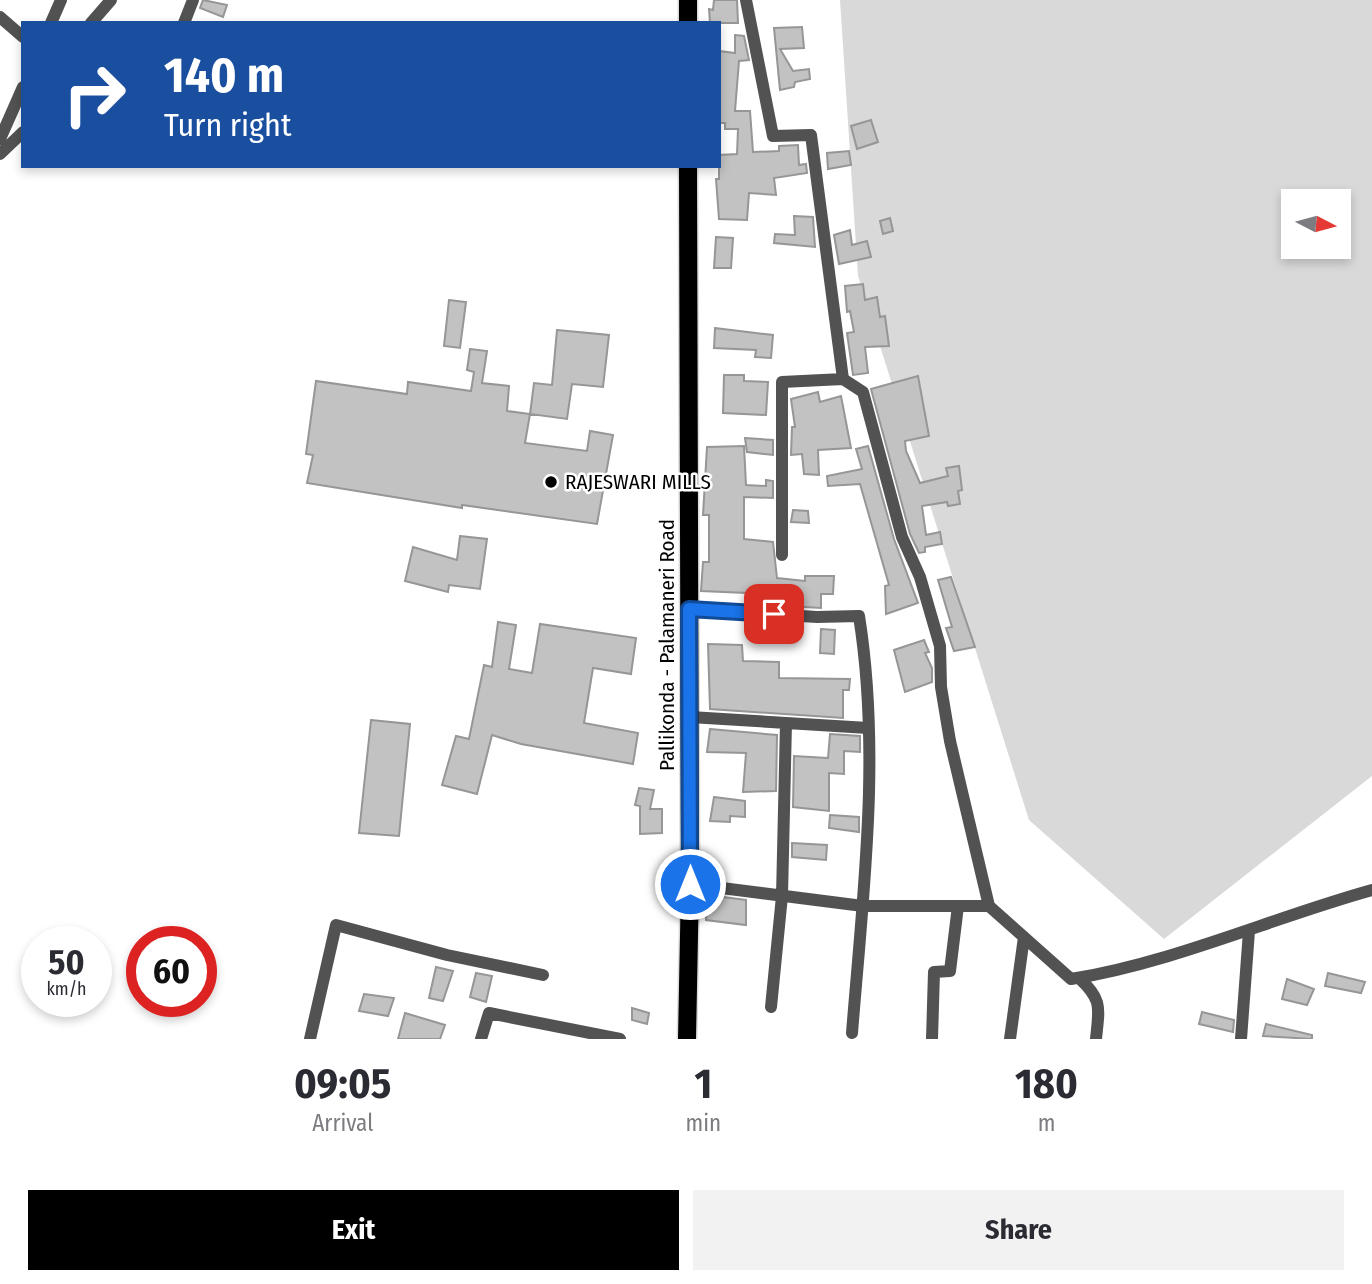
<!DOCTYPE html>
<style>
body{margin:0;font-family:"Fira Sans Condensed",sans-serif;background:#f2f2f3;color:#2b2b33;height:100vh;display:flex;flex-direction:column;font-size:26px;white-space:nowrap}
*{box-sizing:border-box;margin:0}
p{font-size:23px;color:#7c7c81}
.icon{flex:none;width:38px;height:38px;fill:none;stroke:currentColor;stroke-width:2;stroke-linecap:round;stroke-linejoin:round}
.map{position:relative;height:1039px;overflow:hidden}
.panel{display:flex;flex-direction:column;background:#fff;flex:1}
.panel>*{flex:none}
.guide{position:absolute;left:21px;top:21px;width:700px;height:147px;border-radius:0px;box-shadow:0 4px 10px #0003;background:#1a4fa0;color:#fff;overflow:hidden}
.needle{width:46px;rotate:96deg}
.fabs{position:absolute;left:1281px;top:189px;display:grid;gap:14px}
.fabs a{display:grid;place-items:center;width:70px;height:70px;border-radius:0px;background:#fff;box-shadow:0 4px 10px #0003;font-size:35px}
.speed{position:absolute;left:21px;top:926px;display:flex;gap:14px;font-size:35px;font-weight:700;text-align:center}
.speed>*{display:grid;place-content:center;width:91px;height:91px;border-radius:50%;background:#fff;box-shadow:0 4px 10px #0003;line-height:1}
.speed small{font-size:18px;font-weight:400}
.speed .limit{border:10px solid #d22;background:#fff;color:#111}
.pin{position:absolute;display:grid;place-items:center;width:60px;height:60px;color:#fff;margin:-30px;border-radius:14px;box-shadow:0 4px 10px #0006}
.me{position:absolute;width:77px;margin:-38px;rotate:0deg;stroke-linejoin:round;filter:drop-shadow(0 0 5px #0008)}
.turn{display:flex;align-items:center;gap:24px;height:147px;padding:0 28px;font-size:32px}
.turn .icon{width:91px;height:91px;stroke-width:2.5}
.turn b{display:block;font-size:49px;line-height:60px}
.eta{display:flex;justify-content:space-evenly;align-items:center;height:119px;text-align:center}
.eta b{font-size:42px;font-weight:700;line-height:49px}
.action{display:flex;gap:14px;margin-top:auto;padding:14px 28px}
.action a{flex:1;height:80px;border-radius:0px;background:#000;color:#fff;font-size:28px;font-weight:700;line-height:80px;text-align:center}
.action a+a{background:#f2f2f3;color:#2b2b33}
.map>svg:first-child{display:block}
.green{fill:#d9d9d9;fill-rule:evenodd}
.building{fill:#c2c2c2;stroke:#969696;stroke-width:2}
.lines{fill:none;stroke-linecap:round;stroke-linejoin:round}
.primary-casing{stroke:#dbdbdb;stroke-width:21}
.street{stroke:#525252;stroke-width:12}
.primary{stroke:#000;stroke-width:18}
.route-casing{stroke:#114b97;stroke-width:18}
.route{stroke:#1a73e8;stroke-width:12}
.poi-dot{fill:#000;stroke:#fff;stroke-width:2.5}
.labels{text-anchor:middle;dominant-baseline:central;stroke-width:5;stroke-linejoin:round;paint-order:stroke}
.poi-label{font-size:21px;fill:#000;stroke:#fff;text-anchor:start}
.street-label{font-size:21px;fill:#000;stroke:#fff}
</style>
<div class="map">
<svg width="1372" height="1039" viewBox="0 0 1372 1039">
<rect width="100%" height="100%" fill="#fff"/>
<path class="green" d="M 840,0 L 1372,0 L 1372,776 L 1164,939 L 1029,820 L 858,276 ZM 1293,201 L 1339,201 L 1339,247 L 1293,247 Z"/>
<path class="building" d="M 203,0 L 227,5 L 223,17 L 200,8 Z
M 714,0 L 737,0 L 738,23 L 710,23 L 709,9 L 713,10 Z
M 802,27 L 804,48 L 780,49 L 793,71 L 809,69 L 810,79 L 795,82 L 794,87 L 780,90 L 774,28 Z
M 735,35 L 744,36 L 749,60 L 739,61 L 735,111 L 750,111 L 753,152 L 779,151 L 779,146 L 798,145 L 799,165 L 806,164 L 807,173 L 774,178 L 776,195 L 749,193 L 747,220 L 719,219 L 716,179 L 719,179 L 719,155 L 737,154 L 738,129 L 725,129 L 725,123 L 719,123 L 719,51 L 735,53 Z
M 871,120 L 878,142 L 857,149 L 851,126 Z
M 849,151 L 851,165 L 828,169 L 827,153 Z
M 794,216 L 813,217 L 815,247 L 774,243 L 775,234 L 795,235 Z
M 890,218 L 893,231 L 883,234 L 880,221 Z
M 850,230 L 852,245 L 867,241 L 871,257 L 839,264 L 834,235 Z
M 716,237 L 733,238 L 731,268 L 714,268 Z
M 863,284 L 865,300 L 877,297 L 880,317 L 885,316 L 889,346 L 865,347 L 868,373 L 853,375 L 847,333 L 854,332 L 850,311 L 847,312 L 845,286 Z
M 449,300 L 466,302 L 460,348 L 444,346 Z
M 715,328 L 773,335 L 771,358 L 755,357 L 756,350 L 714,348 Z
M 557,330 L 609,335 L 603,387 L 572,384 L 567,419 L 530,414 L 534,383 L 552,385 Z
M 470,349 L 487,351 L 482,383 L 509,386 L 507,411 L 530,414 L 525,443 L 587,451 L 590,431 L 613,435 L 597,524 L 462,505 L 462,508 L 307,483 L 313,455 L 306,454 L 316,381 L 407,394 L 408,382 L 471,391 L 474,372 L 467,370 Z
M 724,375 L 744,375 L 744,381 L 768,382 L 766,415 L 723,413 Z
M 918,376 L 929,436 L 905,441 L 906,451 L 920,483 L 948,476 L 946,468 L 959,466 L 962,490 L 958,491 L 960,504 L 948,506 L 947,502 L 922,506 L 926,535 L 940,532 L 942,544 L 925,547 L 925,552 L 919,553 L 910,534 L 871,389 Z
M 818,392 L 820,402 L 841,396 L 851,448 L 818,450 L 819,475 L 804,474 L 802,454 L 791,455 L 792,427 L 795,427 L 791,399 Z
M 745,438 L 773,440 L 773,455 L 747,452 Z
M 744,446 L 746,485 L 766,486 L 766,480 L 773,481 L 773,498 L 744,497 L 744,539 L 773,542 L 777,578 L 805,581 L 805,576 L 834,576 L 833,594 L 821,594 L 821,608 L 746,604 L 747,593 L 701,591 L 703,562 L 709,562 L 709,515 L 703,515 L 707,447 Z
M 868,446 L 894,539 L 918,603 L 886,614 L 885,586 L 889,585 L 860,484 L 828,486 L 827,476 L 862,469 L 856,449 Z
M 793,510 L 808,511 L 809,523 L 791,522 Z
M 460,536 L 487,539 L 480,589 L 449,585 L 448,592 L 405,581 L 413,547 L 457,560 Z
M 951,577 L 975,647 L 954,651 L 946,628 L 952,627 L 938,580 Z
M 498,622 L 516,625 L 509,669 L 532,673 L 540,624 L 636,638 L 631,674 L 593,668 L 584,723 L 638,733 L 633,764 L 521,744 L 492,735 L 477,794 L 442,785 L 456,736 L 469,739 L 484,665 L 492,667 Z
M 821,629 L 835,630 L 834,654 L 820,653 Z
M 924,640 L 929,652 L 925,653 L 932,668 L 932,682 L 905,692 L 894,650 Z
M 708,644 L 742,645 L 743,661 L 779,662 L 779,678 L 850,679 L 849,690 L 843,690 L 843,718 L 710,709 Z
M 371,720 L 410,724 L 399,836 L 359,833 Z
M 710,729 L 777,735 L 776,791 L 743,792 L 746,753 L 707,752 Z
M 830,734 L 860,736 L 860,752 L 844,751 L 844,774 L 829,773 L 829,811 L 793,807 L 794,756 L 828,758 Z
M 639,788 L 654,790 L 650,809 L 662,809 L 662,833 L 640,834 L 640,806 L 635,805 Z
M 714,797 L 745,801 L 745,817 L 730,816 L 730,822 L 710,821 Z
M 830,815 L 859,817 L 859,832 L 829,828 Z
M 792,843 L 827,845 L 826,860 L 792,857 Z
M 707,895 L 746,900 L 746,925 L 706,920 Z
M 436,967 L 453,971 L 443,1001 L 429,998 Z
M 476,973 L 492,976 L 486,1002 L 470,997 Z
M 1328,973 L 1365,982 L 1361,993 L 1325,986 Z
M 1287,979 L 1314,989 L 1307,1005 L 1282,999 Z
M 364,994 L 394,998 L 388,1016 L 359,1011 Z
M 632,1008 L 649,1013 L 647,1024 L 632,1020 Z
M 1202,1012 L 1234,1020 L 1233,1032 L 1199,1024 Z
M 405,1013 L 445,1025 L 440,1039 L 398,1039 Z
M 1266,1024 L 1312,1035 L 1312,1039 L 1263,1036 Z"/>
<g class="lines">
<defs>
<path id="primary" d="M 688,0 L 688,23
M 687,1039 L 690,884 L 688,166"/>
</defs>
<use href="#primary" class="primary-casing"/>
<path class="street" d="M 746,0 L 773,136 L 811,135 L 843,379 L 863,392 L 902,537 L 920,577 L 940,646 L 941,687 L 950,741 L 989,906 L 1071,979 C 1175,962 1271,918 1372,890
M 0,17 L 23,37
M 51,23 L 61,0
M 91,23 L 111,0
M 184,23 L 193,0
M 0,139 L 23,87
M 0,154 L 23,132
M 782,555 L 782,382 L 843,379
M 689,609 L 817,617 L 859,616 C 881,754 863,894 852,1033
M 690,717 L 868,728
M 690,884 L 863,906 L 989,906
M 1079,978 C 1103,1000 1099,1008 1096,1039
M 771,1007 L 782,896 L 786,723
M 310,1039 L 336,925 L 447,955 L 543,975
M 481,1039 L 489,1013 L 620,1039
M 932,1039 L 934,972 L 950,971 L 958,906
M 1010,1039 L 1024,937
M 1241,1039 L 1249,931"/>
<use href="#primary" class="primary"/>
</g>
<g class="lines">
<defs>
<path id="route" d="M 690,884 L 689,609 L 774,614"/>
</defs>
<use href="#route" class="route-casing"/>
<use href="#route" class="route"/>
</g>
<circle class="poi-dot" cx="551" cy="482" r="7"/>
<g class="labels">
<g class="poi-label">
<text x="565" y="482">RAJESWARI MILLS</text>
</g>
<g class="street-label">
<text transform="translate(667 645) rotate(-90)">Pallikonda - Palamaneri Road</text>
</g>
</g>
</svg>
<div class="fabs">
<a><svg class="needle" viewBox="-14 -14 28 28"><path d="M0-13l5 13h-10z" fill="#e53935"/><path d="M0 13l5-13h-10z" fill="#7c7c81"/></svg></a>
</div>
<div class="speed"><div>50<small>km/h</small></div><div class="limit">60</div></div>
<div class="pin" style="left:774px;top:614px;background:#d93025"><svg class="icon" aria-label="arrive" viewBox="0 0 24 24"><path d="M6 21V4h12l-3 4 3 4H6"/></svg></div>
<svg class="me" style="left:690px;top:884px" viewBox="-20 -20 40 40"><circle r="17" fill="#1a73e8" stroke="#fff" stroke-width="3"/><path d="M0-11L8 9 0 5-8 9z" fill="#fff"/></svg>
<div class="guide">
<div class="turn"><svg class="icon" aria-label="right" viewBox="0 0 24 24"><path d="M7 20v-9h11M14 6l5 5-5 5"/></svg><div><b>140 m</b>Turn right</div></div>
</div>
</div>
<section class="panel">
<div class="eta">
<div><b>09:05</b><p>Arrival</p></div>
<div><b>1</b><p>min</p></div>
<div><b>180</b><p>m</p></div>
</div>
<div class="action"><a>Exit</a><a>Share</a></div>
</section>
